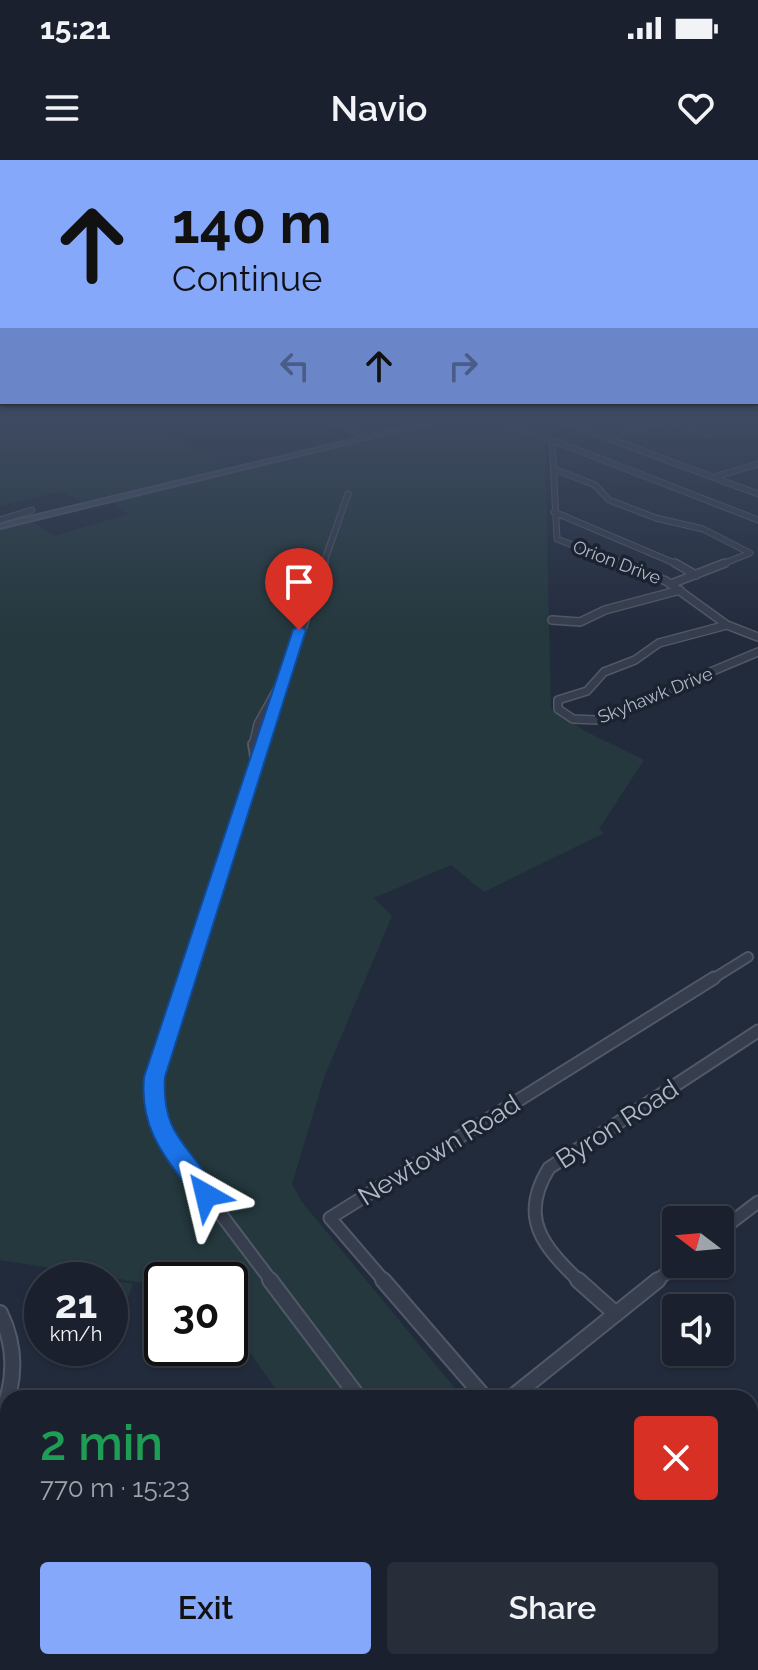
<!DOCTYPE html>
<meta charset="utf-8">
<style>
body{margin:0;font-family:Raleway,sans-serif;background:#272d39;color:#f1f3f6;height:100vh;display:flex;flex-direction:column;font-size:30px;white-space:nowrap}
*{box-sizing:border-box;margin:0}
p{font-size:26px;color:#9fa3aa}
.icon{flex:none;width:44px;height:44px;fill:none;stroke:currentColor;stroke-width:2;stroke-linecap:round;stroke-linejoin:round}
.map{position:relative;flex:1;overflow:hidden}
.panel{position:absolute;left:0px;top:1230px;width:758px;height:280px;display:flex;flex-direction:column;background:#1a202d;border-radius:24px 24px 0 0;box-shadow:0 2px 6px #0004,0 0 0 2px #383e49}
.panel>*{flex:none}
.hud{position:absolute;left:0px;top:0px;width:758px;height:244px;box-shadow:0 2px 6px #0004,0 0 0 2px #383e49;background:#85a8fa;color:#111;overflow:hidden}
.needle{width:52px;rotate:286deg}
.tools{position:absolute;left:662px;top:1046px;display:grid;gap:16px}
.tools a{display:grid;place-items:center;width:72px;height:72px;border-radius:8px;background:#1a202d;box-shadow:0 2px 6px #0004,0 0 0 2px #383e49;font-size:40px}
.speed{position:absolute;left:24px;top:1102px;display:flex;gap:16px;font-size:40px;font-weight:700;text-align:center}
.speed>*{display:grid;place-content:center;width:104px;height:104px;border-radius:50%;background:#1a202d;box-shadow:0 2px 6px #0004,0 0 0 2px #383e49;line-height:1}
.speed small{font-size:20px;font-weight:400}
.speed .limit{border:4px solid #111;border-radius:12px;background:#fff;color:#111}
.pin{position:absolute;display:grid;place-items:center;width:68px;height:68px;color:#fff;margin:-82px -34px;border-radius:50% 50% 50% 0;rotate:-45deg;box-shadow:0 0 8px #0007}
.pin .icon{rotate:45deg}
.me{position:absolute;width:88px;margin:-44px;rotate:323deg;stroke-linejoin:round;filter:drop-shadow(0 0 6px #0008)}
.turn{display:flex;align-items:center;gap:28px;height:168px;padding:0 40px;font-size:36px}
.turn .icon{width:104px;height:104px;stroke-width:2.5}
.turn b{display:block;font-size:56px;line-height:68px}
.lanes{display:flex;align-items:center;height:76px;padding:0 40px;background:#0003;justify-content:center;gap:40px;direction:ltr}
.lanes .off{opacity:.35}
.round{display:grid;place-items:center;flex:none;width:84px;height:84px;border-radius:8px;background:#272d39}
.headline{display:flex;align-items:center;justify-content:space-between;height:136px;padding:0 40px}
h1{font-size:48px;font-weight:600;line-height:60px;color:#1e9e55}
.cta{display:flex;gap:16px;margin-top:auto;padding:16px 40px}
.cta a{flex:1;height:92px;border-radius:8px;background:#85a8fa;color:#111;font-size:32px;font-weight:600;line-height:92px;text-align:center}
.cta a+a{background:#272d39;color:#f1f3f6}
.status{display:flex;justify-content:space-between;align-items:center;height:56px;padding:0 40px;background:#1a202d;direction:ltr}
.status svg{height:22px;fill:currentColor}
header{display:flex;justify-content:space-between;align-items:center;height:104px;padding:0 40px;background:#1a202d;font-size:36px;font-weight:600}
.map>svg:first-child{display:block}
.green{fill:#24383d}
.building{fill:#3e495b;stroke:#1d2533;stroke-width:2}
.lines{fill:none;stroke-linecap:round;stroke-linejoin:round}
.minor-far4-casing{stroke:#515867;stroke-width:7}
.minor-far3-casing{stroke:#515867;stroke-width:10}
.minor-far2-casing{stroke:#515867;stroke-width:12}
.minor-far1-casing{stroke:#515867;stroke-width:15}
.minor-casing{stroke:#515867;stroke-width:18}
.tertiary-casing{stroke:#515867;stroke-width:4}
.secondary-casing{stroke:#515867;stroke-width:4}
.minor-far4{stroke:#363d4c;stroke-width:5}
.minor-far3{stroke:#363d4c;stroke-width:7}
.minor-far2{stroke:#363d4c;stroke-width:8}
.minor-far1{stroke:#363d4c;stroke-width:11}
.minor{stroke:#363d4c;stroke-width:14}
.tertiary{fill:#363d4c;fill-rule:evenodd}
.secondary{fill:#444c60;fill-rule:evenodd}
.route{fill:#1a73e8;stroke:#114b97;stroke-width:2}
.labels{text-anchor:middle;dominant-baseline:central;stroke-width:7;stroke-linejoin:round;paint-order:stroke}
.far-street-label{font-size:18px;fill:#b2b8c8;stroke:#1b2331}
.near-street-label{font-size:26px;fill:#b2b8c8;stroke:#1b2331}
</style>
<div class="status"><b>15:21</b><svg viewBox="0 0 49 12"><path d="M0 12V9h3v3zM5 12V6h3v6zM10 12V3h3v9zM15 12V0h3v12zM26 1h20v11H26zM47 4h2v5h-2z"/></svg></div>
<header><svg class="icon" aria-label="menu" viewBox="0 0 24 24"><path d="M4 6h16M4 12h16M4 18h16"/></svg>Navio<svg class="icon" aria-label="heart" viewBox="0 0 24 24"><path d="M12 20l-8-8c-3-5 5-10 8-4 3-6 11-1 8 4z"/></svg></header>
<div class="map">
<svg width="758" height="1510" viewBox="0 0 758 1510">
<rect width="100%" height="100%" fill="#222b3c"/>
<path class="green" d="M 0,263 L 150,263 L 232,309 L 81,342 L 62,331 L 0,346 Z
M 439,263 L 496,263 L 545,282 L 551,549 L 587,572 L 644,600 L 599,669 L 604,673 L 484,732 L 451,705 L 374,738 L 392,756 L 325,915 L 292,1024 L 302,1042 L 463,1238 L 282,1238 L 230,1164 L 230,1120 L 162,1120 L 162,1126 L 0,1100 L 0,369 L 34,362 L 54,376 L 129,354 L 112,342 Z
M 110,1120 L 133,1124 L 113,1176 L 110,1176 Z
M 467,1502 L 681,1502 L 688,1510 L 473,1510 Z"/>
<path class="building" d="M 0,1383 L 8,1385 L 8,1436 L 0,1434 Z
M 47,1502 L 166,1502 L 163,1510 L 44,1510 Z"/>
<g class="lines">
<defs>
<path id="minor-far4" d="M 507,263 L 552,280 L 557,379 L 624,405
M 567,263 L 758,334
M 674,263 L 708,274
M 606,277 L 661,263
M 552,280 L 758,360
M 554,309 L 595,325 L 609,340 L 656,358 L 703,369 L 750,393 L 720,405
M 714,317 L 758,304
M 554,352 L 679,405
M 0,360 L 32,350
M 323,405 L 348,334"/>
<path id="minor-far3" d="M 618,403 L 666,421 L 727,465 L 758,477
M 675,403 L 696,415
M 671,424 L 725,403
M 552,460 L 580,462 L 605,450 L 680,430
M 727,465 L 659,483 L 635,500 L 604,512 L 587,531 L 558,540 L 558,549 L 573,559 L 596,560 L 758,492
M 253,586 L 258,564 L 278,528
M 263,586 L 324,403"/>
<path id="minor-far2" d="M 253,584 L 256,603
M 185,820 L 263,584
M 711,820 L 748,797"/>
<path id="minor-far1" d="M 186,818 C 167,875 139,926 168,984 L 272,1122
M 720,1071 L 758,1042
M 385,1122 L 330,1058 L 714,818
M 580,1122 C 543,1086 518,1058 549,1008 L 758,871
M 655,1122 L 678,1104"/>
<path id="minor" d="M 270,1120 L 359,1238
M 383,1120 L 485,1238
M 578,1120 L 616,1154
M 0,1153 C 17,1188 16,1223 0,1258
M 511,1238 L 658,1120
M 750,1284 L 758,1276
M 750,1292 L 758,1300
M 546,1502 L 549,1510
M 704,1502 L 711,1510"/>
<path id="tertiary" d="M 333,263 L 340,263 L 370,277 L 365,278 Z"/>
<path id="secondary" d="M 422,263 L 431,263 L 0,368 L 0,364 Z"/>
</defs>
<use href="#minor-far4" class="minor-far4-casing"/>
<use href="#minor-far3" class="minor-far3-casing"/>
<use href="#minor-far2" class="minor-far2-casing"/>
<use href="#minor-far1" class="minor-far1-casing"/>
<use href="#minor" class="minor-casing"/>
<use href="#tertiary" class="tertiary-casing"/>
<use href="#secondary" class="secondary-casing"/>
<use href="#minor-far4" class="minor-far4"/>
<use href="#minor-far3" class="minor-far3"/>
<use href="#minor-far2" class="minor-far2"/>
<use href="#minor-far1" class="minor-far1"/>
<use href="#minor" class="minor"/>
<use href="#tertiary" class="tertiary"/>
<use href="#secondary" class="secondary"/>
</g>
<linearGradient id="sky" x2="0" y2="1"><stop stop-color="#131821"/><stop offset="0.55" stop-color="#3e4a61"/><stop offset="1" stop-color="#3e4a61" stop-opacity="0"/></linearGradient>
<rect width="758" height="474" fill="url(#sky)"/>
<path class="route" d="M 299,466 L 306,470 L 165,917 C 161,980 194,986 218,1035 L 215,1041 L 206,1044 L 198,1041 C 168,1000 139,972 144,917 L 293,470 Z"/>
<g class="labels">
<g class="far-street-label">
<text transform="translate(617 402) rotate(21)">Orion Drive</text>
<text transform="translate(655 535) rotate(-22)">Skyhawk Drive</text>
</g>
<g class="near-street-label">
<text transform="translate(617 964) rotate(-33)">Byron Road</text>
<text transform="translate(439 990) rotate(-32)">Newtown Road</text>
</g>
</g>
</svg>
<div class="tools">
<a><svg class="needle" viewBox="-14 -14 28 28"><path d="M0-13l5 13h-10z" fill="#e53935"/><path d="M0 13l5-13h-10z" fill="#9fa3aa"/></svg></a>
<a><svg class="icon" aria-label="sound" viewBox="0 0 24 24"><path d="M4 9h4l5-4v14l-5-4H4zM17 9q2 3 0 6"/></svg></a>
</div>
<div class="speed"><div>21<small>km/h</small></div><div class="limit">30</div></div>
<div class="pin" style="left:299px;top:470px;background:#d93025"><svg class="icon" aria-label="arrive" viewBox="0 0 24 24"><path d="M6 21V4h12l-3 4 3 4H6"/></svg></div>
<svg class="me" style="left:206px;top:1035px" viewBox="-20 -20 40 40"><path d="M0-17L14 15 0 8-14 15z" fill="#1a73e8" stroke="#fff" stroke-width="4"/></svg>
<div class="hud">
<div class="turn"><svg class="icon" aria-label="ahead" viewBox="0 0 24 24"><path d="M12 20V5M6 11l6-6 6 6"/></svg><div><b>140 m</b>Continue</div></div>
<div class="lanes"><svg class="icon off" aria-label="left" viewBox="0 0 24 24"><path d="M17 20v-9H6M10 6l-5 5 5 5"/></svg><svg class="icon" aria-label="ahead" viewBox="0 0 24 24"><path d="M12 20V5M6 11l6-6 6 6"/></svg><svg class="icon off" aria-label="right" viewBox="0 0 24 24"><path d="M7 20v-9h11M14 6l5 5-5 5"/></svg></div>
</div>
<section class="panel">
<div class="headline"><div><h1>2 min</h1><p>770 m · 15:23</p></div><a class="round" style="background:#d93025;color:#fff"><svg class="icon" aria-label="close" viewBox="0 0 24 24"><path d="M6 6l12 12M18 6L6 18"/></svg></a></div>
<div class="cta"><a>Exit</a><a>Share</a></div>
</section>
</div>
